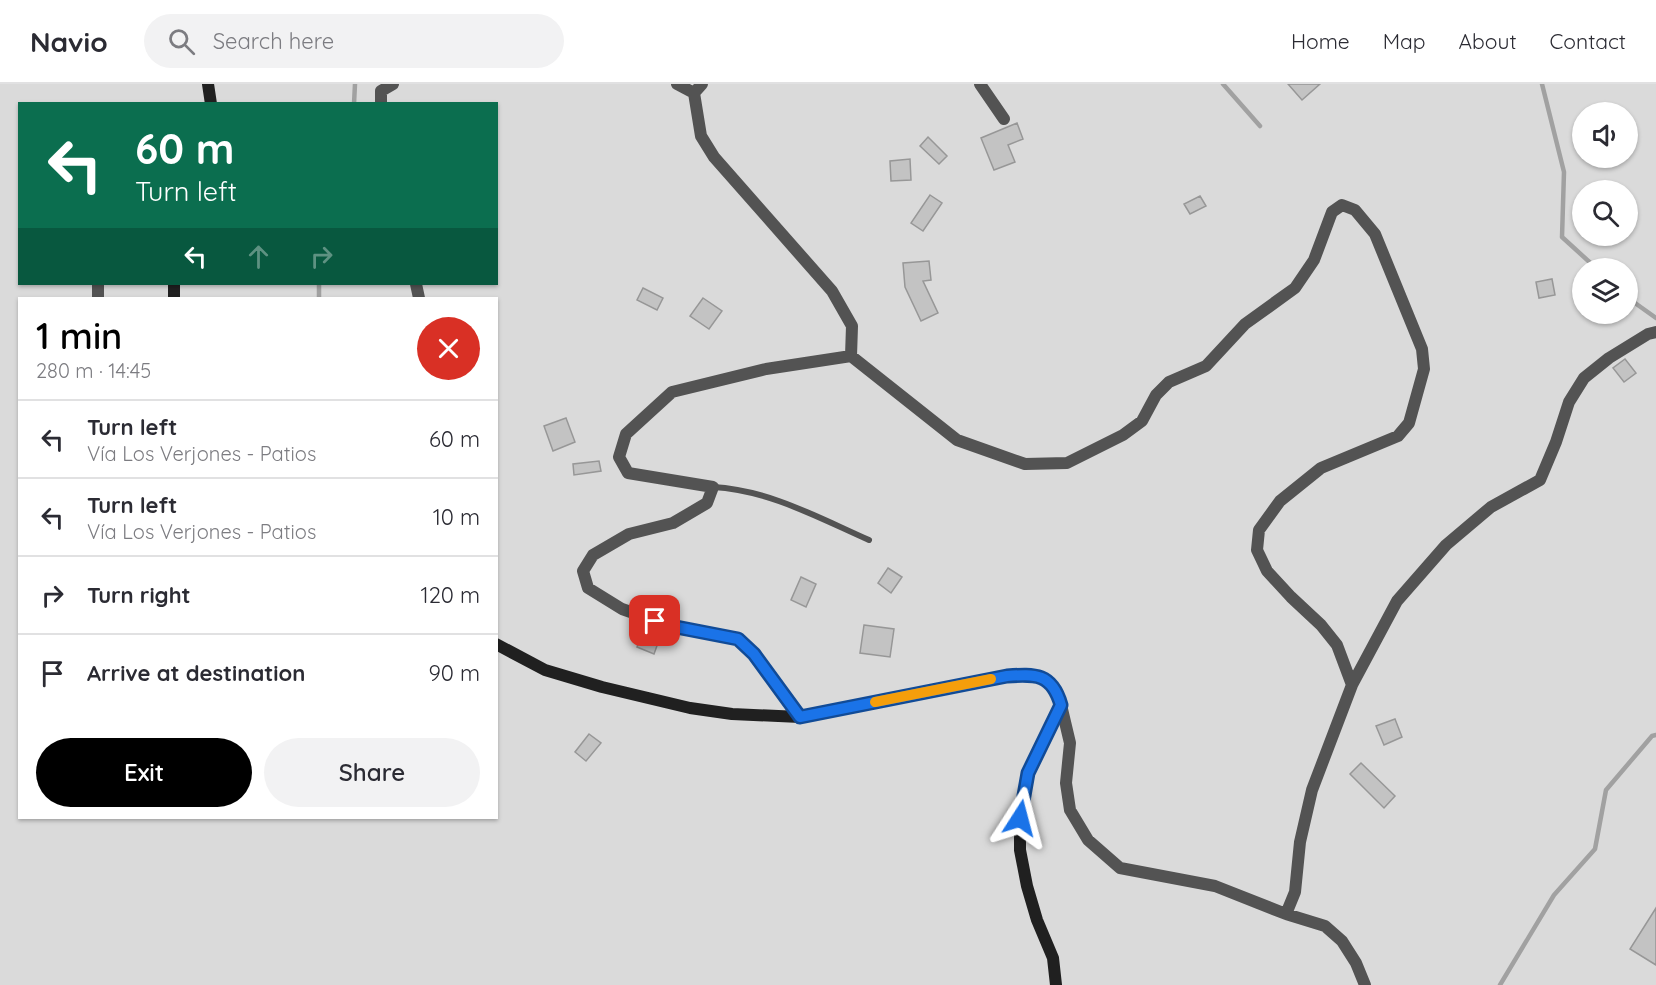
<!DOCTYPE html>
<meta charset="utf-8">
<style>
body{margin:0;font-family:Quicksand,sans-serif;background:#f2f2f3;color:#2b2b33;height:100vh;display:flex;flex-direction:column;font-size:22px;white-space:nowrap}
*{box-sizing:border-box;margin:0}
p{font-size:20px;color:#7c7c81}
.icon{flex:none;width:33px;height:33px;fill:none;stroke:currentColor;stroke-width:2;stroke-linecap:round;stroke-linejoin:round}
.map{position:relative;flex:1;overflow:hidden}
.details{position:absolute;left:18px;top:213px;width:480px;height:522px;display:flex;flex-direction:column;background:#fff;border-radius:0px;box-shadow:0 2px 4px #0004}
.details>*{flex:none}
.hud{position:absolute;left:18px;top:18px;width:480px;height:183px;border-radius:0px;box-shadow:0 2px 4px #0004;background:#0b6e4f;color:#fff;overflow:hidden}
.buttons{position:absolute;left:1572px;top:18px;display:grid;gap:12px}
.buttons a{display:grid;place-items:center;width:66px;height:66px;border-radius:50%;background:#fff;box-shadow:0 2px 4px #0004;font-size:30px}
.pin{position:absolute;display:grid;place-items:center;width:51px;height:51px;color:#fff;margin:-26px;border-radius:12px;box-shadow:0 3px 9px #0006}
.me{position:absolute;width:66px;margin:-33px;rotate:9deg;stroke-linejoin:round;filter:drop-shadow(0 0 4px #0008)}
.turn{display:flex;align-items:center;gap:21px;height:126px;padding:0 18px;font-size:27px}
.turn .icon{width:78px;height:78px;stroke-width:2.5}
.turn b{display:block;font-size:42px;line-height:51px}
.lanes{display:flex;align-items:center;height:57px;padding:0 18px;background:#0003;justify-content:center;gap:30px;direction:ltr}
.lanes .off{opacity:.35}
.round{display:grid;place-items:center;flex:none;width:63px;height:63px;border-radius:32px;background:#f2f2f3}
.summary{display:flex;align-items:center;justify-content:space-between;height:102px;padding:0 18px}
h1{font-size:36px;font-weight:600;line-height:45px;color:#000}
.action{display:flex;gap:12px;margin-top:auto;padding:12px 18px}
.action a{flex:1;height:69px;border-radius:36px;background:#000;color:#fff;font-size:24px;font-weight:600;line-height:69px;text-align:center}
.action a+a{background:#f2f2f3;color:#2b2b33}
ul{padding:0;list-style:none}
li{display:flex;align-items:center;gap:18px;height:78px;padding:0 18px;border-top:2px solid #e1e1e2}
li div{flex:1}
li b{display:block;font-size:22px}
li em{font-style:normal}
header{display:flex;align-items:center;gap:36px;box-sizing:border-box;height:84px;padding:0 30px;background:#fff;border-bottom:2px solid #e1e1e2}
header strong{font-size:28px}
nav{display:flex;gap:33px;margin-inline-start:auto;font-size:21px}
.search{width:420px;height:54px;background:#f2f2f3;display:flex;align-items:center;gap:15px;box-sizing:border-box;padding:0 21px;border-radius:33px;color:#7c7c81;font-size:22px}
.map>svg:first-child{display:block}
.green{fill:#dadada;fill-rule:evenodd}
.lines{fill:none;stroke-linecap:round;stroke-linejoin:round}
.stream{stroke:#a1a1a1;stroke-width:4.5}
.building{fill:#c3c3c3;stroke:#979797;stroke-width:1.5}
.lane{stroke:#535353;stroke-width:6}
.street{stroke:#535353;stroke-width:12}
.secondary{stroke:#202020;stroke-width:12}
.route-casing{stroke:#114b97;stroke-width:15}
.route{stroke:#1a73e8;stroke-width:10}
.slow{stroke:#f59e0b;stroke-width:10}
</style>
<header>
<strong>Navio</strong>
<div class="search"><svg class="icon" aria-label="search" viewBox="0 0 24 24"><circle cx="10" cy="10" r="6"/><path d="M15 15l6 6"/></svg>Search here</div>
<nav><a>Home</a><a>Map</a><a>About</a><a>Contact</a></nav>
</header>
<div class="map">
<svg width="1656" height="901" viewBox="0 0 1656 901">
<rect width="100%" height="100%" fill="#fff"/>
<path class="green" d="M 0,0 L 1656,0 L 1656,901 L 0,901 ZM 20,20 L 496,20 L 496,200 L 20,200 ZM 1582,28 L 1628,28 L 1628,74 L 1582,74 ZM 1582,106 L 1628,106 L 1628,152 L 1582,152 ZM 1582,184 L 1628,184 L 1628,230 L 1582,230 ZM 20,214 L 496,214 L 496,734 L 20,734 Z"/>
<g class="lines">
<path class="stream" d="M 1223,0 L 1260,42
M 1542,0 L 1564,88 L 1562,153 L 1596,184
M 354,20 L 355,0
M 319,200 L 319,214
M 1628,214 L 1656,234
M 1500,901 L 1554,811 L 1595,765 L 1606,706 L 1652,652 L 1656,651"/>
</g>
<path class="building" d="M 1288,0 L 1320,0 L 1302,16 Z
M 1017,39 L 1023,55 L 1008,61 L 1015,78 L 994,86 L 981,54 Z
M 928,53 L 947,72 L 939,80 L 920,62 Z
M 910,75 L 911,96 L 891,97 L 890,77 Z
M 930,111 L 942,119 L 923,147 L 911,139 Z
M 1200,112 L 1206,122 L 1190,130 L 1184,120 Z
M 929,177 L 931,196 L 923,197 L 938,229 L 921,237 L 905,203 L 903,179 Z
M 1552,195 L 1555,211 L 1539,214 L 1536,198 Z
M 643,204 L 663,214 L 657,226 L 637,216 Z
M 703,214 L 722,227 L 709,245 L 690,232 Z
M 1625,275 L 1636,289 L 1624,298 L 1613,284 Z
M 566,334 L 575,358 L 553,367 L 544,342 Z
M 599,377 L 601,387 L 574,391 L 573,380 Z
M 888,484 L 902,493 L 891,509 L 878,499 Z
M 801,493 L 816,500 L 806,523 L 791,516 Z
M 864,541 L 894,545 L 890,573 L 860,569 Z
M 641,553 L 658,559 L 654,570 L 637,563 Z
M 1395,635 L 1402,653 L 1384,661 L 1376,642 Z
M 589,650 L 601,659 L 586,677 L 575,668 Z
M 1361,679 L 1395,712 L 1384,724 L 1350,690 Z
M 1656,824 L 1656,881 L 1630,865 Z"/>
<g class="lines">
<path class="lane" d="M 713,403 C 769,406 819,434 869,456"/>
<path class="street" d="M 677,0 L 694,9
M 980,0 L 1004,35
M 694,9 L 701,52 L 714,73 L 832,207 L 852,242 L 851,272
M 694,9 L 702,0
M 381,20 L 381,7 L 393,0
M 416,200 L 419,214
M 98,214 L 98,200
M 1061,621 L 1070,659 L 1066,699 L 1070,726 L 1088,756 L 1120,784 L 1215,802 L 1286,830 L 1325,842 L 1342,857 L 1356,879 L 1365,901
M 800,633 L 754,570 L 738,555 L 671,542 L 622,525 L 588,504 L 583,487 L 593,471 L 629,450 L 673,439 L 707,419 L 713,403 L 628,389 L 619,373 L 626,350 L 672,308 L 766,285 L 851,272 L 957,356 L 1025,380 L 1067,379 L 1123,351 L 1142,337 L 1156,311 L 1169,298 L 1206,282 L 1245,240 L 1295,204 L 1314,176 L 1332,128 L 1342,121 L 1355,126 L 1375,150 L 1422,265 L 1424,285 L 1409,339 L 1398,352 L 1321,384 L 1280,417 L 1259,446 L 1257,466 L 1267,487 L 1291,513 L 1321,541 L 1337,561 L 1352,601
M 1286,830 L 1295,808 L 1300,758 L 1312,706 L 1352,601 L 1397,517 L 1446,461 L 1491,423 L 1540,396 L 1556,358 L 1569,318 L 1584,294 L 1609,274 L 1648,250 L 1656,248"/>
<path class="secondary" d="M 208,0 L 211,20
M 174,214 L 174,200
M 496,560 L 545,586 L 602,603 L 690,624 L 732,630 L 800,633 L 1007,592 C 1035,590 1052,590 1061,621 L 1028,689 L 1020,734 L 1020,766 L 1027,802 L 1037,836 L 1053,874 L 1056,901"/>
</g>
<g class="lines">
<defs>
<path id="route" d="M 655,537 L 671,542 L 738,555 L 754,570 L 800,633 L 1007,592 C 1035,590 1052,589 1061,621 L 1028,689 L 1020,734"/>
</defs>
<use href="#route" class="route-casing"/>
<use href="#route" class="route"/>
<path class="slow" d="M 875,618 L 991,595"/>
</g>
</svg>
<div class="buttons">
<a><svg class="icon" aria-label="sound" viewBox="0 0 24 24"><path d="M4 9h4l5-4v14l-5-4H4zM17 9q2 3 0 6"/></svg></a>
<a><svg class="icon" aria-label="search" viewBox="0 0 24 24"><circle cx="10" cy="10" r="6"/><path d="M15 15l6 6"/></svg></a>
<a><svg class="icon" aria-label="layers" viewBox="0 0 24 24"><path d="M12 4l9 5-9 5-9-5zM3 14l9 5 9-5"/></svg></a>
</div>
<div class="pin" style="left:655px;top:537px;background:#d93025"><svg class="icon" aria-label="arrive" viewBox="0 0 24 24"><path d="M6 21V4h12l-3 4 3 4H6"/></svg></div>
<svg class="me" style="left:1020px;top:734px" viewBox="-20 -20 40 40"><path d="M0-17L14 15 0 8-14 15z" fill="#1a73e8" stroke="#fff" stroke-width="4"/></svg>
<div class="hud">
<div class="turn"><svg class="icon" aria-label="left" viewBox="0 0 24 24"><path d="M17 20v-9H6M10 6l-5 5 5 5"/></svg><div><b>60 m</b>Turn left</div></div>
<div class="lanes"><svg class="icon" aria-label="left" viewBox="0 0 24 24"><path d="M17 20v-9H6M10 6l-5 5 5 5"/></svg><svg class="icon off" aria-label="ahead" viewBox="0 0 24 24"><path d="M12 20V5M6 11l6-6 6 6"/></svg><svg class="icon off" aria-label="right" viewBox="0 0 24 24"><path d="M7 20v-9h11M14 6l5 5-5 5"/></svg></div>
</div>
<section class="details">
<div class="summary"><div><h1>1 min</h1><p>280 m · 14:45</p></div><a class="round" style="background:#d93025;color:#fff"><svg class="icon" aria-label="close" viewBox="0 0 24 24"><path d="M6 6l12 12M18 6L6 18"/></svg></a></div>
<ul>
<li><svg class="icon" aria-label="left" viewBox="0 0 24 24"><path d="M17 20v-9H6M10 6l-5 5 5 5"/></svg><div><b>Turn left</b><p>Vía Los Verjones - Patios</p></div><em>60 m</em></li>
<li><svg class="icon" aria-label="left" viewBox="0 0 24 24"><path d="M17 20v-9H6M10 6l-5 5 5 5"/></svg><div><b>Turn left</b><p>Vía Los Verjones - Patios</p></div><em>10 m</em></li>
<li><svg class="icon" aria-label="right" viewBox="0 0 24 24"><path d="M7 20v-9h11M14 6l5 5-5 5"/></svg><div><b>Turn right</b></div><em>120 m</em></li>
<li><svg class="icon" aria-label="arrive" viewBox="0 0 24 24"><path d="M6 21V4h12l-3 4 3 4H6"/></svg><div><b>Arrive at destination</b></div><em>90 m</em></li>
</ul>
<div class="action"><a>Exit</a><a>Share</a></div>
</section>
</div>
